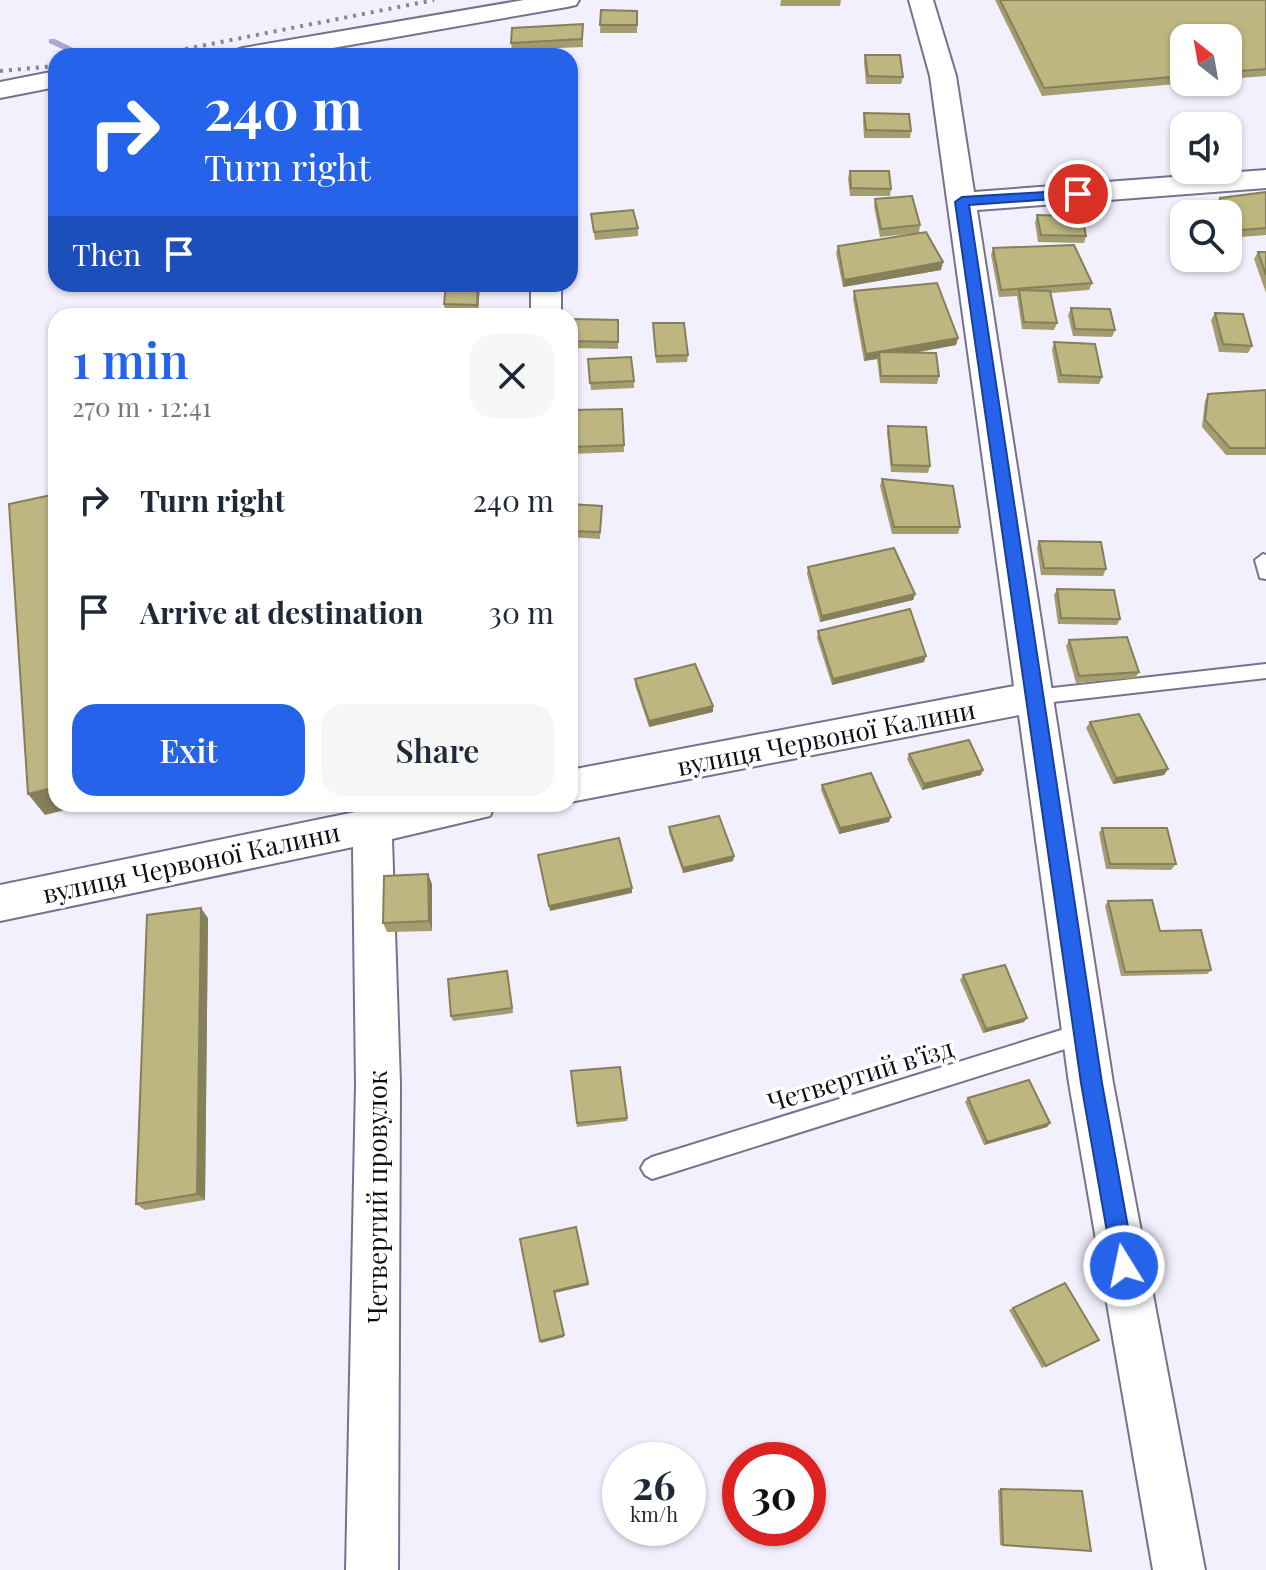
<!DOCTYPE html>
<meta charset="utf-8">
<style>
body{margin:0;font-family:"Playfair Display",serif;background:#f6f6f7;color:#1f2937;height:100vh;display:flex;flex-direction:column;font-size:30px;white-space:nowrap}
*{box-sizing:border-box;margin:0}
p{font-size:26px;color:#747a83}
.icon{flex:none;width:44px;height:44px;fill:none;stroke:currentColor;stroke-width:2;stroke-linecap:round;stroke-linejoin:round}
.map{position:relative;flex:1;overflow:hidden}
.side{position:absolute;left:48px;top:308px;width:530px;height:504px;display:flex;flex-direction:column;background:#fff;border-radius:24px;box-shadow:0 2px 6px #0004}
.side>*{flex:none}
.hud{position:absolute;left:48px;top:48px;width:530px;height:244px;border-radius:24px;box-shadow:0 2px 6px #0004;background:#2563eb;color:#fff;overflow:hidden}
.needle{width:52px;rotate:329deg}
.buttons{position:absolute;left:1170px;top:24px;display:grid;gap:16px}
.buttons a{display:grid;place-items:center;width:72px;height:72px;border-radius:16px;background:#fff;box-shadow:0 2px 6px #0004;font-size:40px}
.speed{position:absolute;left:602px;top:1442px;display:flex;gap:16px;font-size:40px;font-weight:700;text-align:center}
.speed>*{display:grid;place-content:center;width:104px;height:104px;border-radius:50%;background:#fff;box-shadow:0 2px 6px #0004;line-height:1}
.speed small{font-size:20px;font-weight:400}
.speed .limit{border:12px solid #d22;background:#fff;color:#111}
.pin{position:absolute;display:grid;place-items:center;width:68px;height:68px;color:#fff;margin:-34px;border:4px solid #fff;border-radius:50%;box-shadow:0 2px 8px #0007}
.me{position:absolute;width:88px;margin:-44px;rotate:350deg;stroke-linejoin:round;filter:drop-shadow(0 0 6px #0008)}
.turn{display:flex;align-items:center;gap:28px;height:168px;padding:0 24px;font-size:36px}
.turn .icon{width:104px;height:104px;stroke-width:2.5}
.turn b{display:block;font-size:56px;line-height:68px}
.then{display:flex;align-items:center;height:76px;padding:0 24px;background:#0003;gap:16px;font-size:30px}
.round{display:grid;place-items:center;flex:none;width:84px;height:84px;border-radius:24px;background:#f6f6f7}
.head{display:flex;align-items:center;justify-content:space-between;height:136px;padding:0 24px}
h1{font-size:48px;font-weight:600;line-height:60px;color:#2563eb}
.primary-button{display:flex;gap:16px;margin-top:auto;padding:16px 24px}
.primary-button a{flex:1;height:92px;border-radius:24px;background:#2563eb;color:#fff;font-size:32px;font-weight:600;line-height:92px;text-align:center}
.primary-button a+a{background:#f6f6f7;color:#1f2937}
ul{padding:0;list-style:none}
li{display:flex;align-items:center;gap:24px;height:112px;padding:0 24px}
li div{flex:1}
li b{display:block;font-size:30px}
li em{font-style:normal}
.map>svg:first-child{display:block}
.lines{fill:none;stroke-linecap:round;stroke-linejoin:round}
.stream{fill:#b0a4d5;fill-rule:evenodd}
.lane-casing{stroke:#78718e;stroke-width:4}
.street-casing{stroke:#78718e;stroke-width:4}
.lane{fill:#fff;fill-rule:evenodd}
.street{fill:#fff;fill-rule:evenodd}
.rail{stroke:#888592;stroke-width:4;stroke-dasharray:3 6;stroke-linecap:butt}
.wall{fill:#a39d6f}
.shaded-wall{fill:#857f5a}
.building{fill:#beb681;stroke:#857f5a;stroke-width:2}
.route{fill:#2563eb;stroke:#184099;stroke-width:2}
.labels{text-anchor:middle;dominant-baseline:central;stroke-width:7;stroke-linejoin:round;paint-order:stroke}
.street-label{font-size:26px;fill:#110e19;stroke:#fff}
</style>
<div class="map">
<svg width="1266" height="1570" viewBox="0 0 1266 1570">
<rect width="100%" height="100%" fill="#f3f0fd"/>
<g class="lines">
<path class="stream" d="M 49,39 L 55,39 L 85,54 L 78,56 L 49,43 Z"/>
<defs>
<path id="lane" d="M 1263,554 L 1266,555 L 1266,579 L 1260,578 L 1255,560 Z
M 1266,664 L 1266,678 L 1035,704 L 1029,702 L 1026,697 L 1029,692 L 1035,690 Z
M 1084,1023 L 1091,1026 L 1094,1033 L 1091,1040 L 1084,1043 L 652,1179 L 645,1175 L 641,1168 L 645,1161 L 652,1157 Z"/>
<path id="street" d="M 524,0 L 579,0 L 576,5 L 567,7 L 287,56 L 230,56 L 234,51 L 243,48 Z
M 909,0 L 933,0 L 956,76 L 974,192 L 1266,170 L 1266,188 L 977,210 L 1113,1083 L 1205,1570 L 1153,1570 L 1069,1083 L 1019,715 L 570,802 L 570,770 L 1014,686 L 930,76 Z
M 56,71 L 56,87 L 0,98 L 0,82 Z
M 531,284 L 561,284 L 561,316 L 531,316 Z
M 394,804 L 495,804 L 490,816 L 392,839 L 400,1084 L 398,1570 L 346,1570 L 356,1084 L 353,847 L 0,921 L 0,885 Z"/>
</defs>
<use href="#lane" class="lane-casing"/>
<use href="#street" class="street-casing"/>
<use href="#lane" class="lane"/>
<use href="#street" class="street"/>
<path class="rail" d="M 150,56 L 434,0
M 0,71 L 56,66"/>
</g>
<path class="wall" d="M 781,0 L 841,0 L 840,6 L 780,6 Z
M 995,0 L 1266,0 L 1266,76 L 1228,79 L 1228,38 L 1184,38 L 1184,82 L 1198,82 L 1042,96 Z
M 601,10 L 637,11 L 637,33 L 600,33 Z
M 583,24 L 583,47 L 512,50 L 511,43 Z
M 865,55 L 903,77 L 901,84 L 866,84 L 864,62 Z
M 864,113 L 911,131 L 910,138 L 864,138 L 863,121 Z
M 850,171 L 891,189 L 890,196 L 850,196 L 848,178 Z
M 1266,192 L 1266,235 L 1228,238 L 1228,214 L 1215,214 L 1220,198 Z
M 875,199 L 920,225 L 919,233 L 941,270 L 843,287 L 836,253 L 838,246 L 918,233 L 880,237 L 874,206 Z
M 591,214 L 638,228 L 638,236 L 595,240 Z
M 1037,215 L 1086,236 L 1084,243 L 1038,242 L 1035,223 Z
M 993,248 L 1092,283 L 1089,290 L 1051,293 L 1057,323 L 1054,330 L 1022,329 L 1017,296 L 999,297 L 991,255 Z
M 1258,252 L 1266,252 L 1266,293 L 1254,259 Z
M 446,284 L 480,284 L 478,312 L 445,312 L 444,304 Z
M 854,291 L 958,338 L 956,345 L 914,353 L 939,376 L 937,384 L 880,383 L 877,359 L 864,361 L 853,299 Z
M 1071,308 L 1115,330 L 1112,337 L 1073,336 L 1068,315 Z
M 1215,313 L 1252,346 L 1248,353 L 1219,352 L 1211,320 Z
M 618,320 L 618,349 L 572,348 L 572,341 Z
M 653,323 L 688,355 L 687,362 L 656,363 Z
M 1054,342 L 1102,377 L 1099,384 L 1058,383 L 1052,350 Z
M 588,359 L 634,381 L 634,388 L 591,390 Z
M 1266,390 L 1266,455 L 1226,455 L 1202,427 L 1205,401 L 1208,394 Z
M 622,409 L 624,452 L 570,454 L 570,410 Z
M 888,426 L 930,466 L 928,473 L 891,472 L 887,433 Z
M 882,479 L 960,527 L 958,534 L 892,534 L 880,486 Z
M 570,504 L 602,506 L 600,539 L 570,537 Z
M 1039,541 L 1106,569 L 1103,576 L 1041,575 L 1037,548 Z
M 808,567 L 915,594 L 913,600 L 820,622 L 807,574 Z
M 1057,589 L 1120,619 L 1117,625 L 1058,624 L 1054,595 Z
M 818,631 L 924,662 L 832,685 L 817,638 Z
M 1069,640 L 1139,672 L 1135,678 L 1076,683 L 1066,646 Z
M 635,679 L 713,712 L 649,727 L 635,685 Z
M 1090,722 L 1168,769 L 1164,775 L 1113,784 L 1086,728 Z
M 909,754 L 981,775 L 922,790 L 907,759 Z
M 822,785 L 889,822 L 839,834 L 821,790 Z
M 669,827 L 734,856 L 733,861 L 683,873 L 669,833 Z
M 1102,828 L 1176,864 L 1171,870 L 1106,869 L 1099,833 Z
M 432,884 L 432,931 L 387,932 L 383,923 Z
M 1108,901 L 1160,931 L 1211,970 L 1207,974 L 1121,976 L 1105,906 Z
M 208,918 L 205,1200 L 145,1210 L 136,1204 Z
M 963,975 L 1024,1022 L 983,1033 L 960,980 Z
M 508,976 L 513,1013 L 453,1021 L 451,1016 Z
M 571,1071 L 627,1118 L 627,1121 L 577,1127 Z
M 968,1098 L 1050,1123 L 1047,1127 L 984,1145 L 965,1102 Z
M 1065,1283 L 1099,1340 L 1042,1368 L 1009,1310 Z
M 1001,1489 L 1091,1551 L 1000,1545 L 998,1490 Z"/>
<path class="shaded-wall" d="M 943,262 L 941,270 L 843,287 L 844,280 Z
M 478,284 L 480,284 L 478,312 L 477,305 Z
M 958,338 L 956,345 L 879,359 L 879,352 L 877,359 L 864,361 L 866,354 Z
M 915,594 L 913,600 L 820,622 L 822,616 Z
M 926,656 L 924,662 L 832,685 L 833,679 Z
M 713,706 L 713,712 L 649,727 L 649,721 Z
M 1168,769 L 1164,775 L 1113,784 L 1116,778 Z
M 983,770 L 981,775 L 922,790 L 924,784 Z
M 56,787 L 56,804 L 89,804 L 45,815 L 28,794 Z
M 891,817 L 889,822 L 839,834 L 840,828 Z
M 734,856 L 733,861 L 683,873 L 683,868 Z
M 428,874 L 432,884 L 432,931 L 429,921 Z
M 632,888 L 632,893 L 550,911 L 549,906 Z
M 201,908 L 208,918 L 205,1200 L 197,1194 Z
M 1027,1018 L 1024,1022 L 983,1033 L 986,1029 Z
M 1050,1123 L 1047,1127 L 984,1145 L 987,1142 Z
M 588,1283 L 589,1285 L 555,1293 L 564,1337 L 541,1343 L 540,1341 L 554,1291 Z"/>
<path class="building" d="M 1000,0 L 1266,0 L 1266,69 L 1228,72 L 1228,38 L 1184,38 L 1184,76 L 1044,88 Z
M 601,10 L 637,11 L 637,25 L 600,25 Z
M 583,24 L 582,39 L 511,43 L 512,28 Z
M 865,55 L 900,55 L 903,77 L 868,76 Z
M 864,113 L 909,114 L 911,131 L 866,130 Z
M 850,171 L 889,171 L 891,189 L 851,188 Z
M 1266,192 L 1266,228 L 1228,231 L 1228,214 L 1217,214 L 1220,198 Z
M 912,196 L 920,225 L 881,229 L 875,199 Z
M 633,210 L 638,228 L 594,232 L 591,214 Z
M 1037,215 L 1082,216 L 1086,236 L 1041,235 Z
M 926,232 L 943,262 L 844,280 L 838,246 Z
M 1074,245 L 1092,283 L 1001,290 L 993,248 Z
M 1258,252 L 1266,252 L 1266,275 Z
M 937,283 L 958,338 L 866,354 L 854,291 Z
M 446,284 L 478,284 L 477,305 L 444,304 Z
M 1019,290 L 1050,291 L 1057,323 L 1024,322 Z
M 1071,308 L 1110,309 L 1115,330 L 1075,329 Z
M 1215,313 L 1243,314 L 1252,346 L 1223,344 Z
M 573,319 L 618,320 L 618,342 L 572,341 Z
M 653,323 L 684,323 L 688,355 L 656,356 Z
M 1054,342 L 1095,344 L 1102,377 L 1061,375 Z
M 879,352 L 936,353 L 939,376 L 881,376 Z
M 631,357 L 634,381 L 590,383 L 588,359 Z
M 1266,390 L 1266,448 L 1230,448 L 1205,420 L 1208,394 Z
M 622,409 L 624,445 L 570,447 L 570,410 Z
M 888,426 L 926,427 L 930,466 L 892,465 Z
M 882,479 L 953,486 L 960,527 L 894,527 Z
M 56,494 L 56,787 L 28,794 L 9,504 Z
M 570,504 L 602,506 L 600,532 L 570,531 Z
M 1039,541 L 1101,542 L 1106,569 L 1044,568 Z
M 894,548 L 915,594 L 822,616 L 808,567 Z
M 1057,589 L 1114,590 L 1120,619 L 1061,618 Z
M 910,609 L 926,656 L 833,679 L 818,631 Z
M 1127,637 L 1139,672 L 1079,676 L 1069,640 Z
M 695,664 L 713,706 L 649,721 L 635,679 Z
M 1139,714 L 1168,769 L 1116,778 L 1090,722 Z
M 969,740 L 983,770 L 924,784 L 909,754 Z
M 871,773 L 891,817 L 840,828 L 822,785 Z
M 719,816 L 734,856 L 683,868 L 669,827 Z
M 1102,828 L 1167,828 L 1176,864 L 1110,864 Z
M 619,838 L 632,888 L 549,906 L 538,855 Z
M 428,874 L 429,921 L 383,923 L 384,876 Z
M 1152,900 L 1160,931 L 1201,930 L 1211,970 L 1125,972 L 1108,901 Z
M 201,908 L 197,1194 L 136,1204 L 147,915 Z
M 1005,965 L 1027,1018 L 986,1029 L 963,975 Z
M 507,971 L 512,1008 L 451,1016 L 448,979 Z
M 620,1067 L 627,1118 L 577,1123 L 571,1071 Z
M 1029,1080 L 1050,1123 L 987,1142 L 968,1098 Z
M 576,1227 L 588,1283 L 554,1291 L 564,1335 L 540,1341 L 520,1239 Z
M 1065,1283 L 1099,1340 L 1046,1366 L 1013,1308 Z
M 1001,1489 L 1082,1491 L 1091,1551 L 1003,1545 Z"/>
<path class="route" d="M 1078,190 L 1085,194 L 1083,197 L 969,205 L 1102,1083 L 1135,1266 L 1132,1273 L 1124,1277 L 1116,1273 L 1113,1266 L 1081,1083 L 955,202 L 962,197 Z"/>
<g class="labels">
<g class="street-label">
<text transform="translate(826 737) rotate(-11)">вулиця Червоної Калини</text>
<text transform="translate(191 862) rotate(-12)">вулиця Червоної Калини</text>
<text transform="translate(860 1074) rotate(-17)">Четвертий в'їзд</text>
<text transform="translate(376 1197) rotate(-90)">Четвертий провулок</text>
</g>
</g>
</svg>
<div class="buttons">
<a><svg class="needle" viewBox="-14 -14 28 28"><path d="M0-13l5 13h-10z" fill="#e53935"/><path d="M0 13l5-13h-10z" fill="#747a83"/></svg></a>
<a><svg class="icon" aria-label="sound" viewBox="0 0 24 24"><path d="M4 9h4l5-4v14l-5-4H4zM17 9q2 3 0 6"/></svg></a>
<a><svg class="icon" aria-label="search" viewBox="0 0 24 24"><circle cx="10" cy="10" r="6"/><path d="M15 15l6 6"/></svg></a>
</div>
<div class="speed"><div>26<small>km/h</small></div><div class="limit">30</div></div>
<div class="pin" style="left:1078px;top:194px;background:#d93025"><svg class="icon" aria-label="arrive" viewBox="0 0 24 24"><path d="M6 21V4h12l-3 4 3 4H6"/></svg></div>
<svg class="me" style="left:1124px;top:1266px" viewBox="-20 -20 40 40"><circle r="17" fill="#2563eb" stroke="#fff" stroke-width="3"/><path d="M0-11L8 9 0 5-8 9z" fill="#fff"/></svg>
<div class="hud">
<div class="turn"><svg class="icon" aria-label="right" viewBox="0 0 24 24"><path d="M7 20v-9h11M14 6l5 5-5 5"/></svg><div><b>240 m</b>Turn right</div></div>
<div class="then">Then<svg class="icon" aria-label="arrive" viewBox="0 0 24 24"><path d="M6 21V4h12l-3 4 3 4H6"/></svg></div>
</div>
<section class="side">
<div class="head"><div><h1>1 min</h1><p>270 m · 12:41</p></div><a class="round"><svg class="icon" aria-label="close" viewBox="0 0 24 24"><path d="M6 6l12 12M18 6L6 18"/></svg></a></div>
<ul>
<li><svg class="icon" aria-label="right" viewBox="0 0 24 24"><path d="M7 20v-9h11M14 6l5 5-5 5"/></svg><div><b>Turn right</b></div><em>240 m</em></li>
<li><svg class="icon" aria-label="arrive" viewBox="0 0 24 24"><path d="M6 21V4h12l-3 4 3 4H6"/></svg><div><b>Arrive at destination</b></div><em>30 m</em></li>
</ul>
<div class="primary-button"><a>Exit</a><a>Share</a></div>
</section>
</div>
